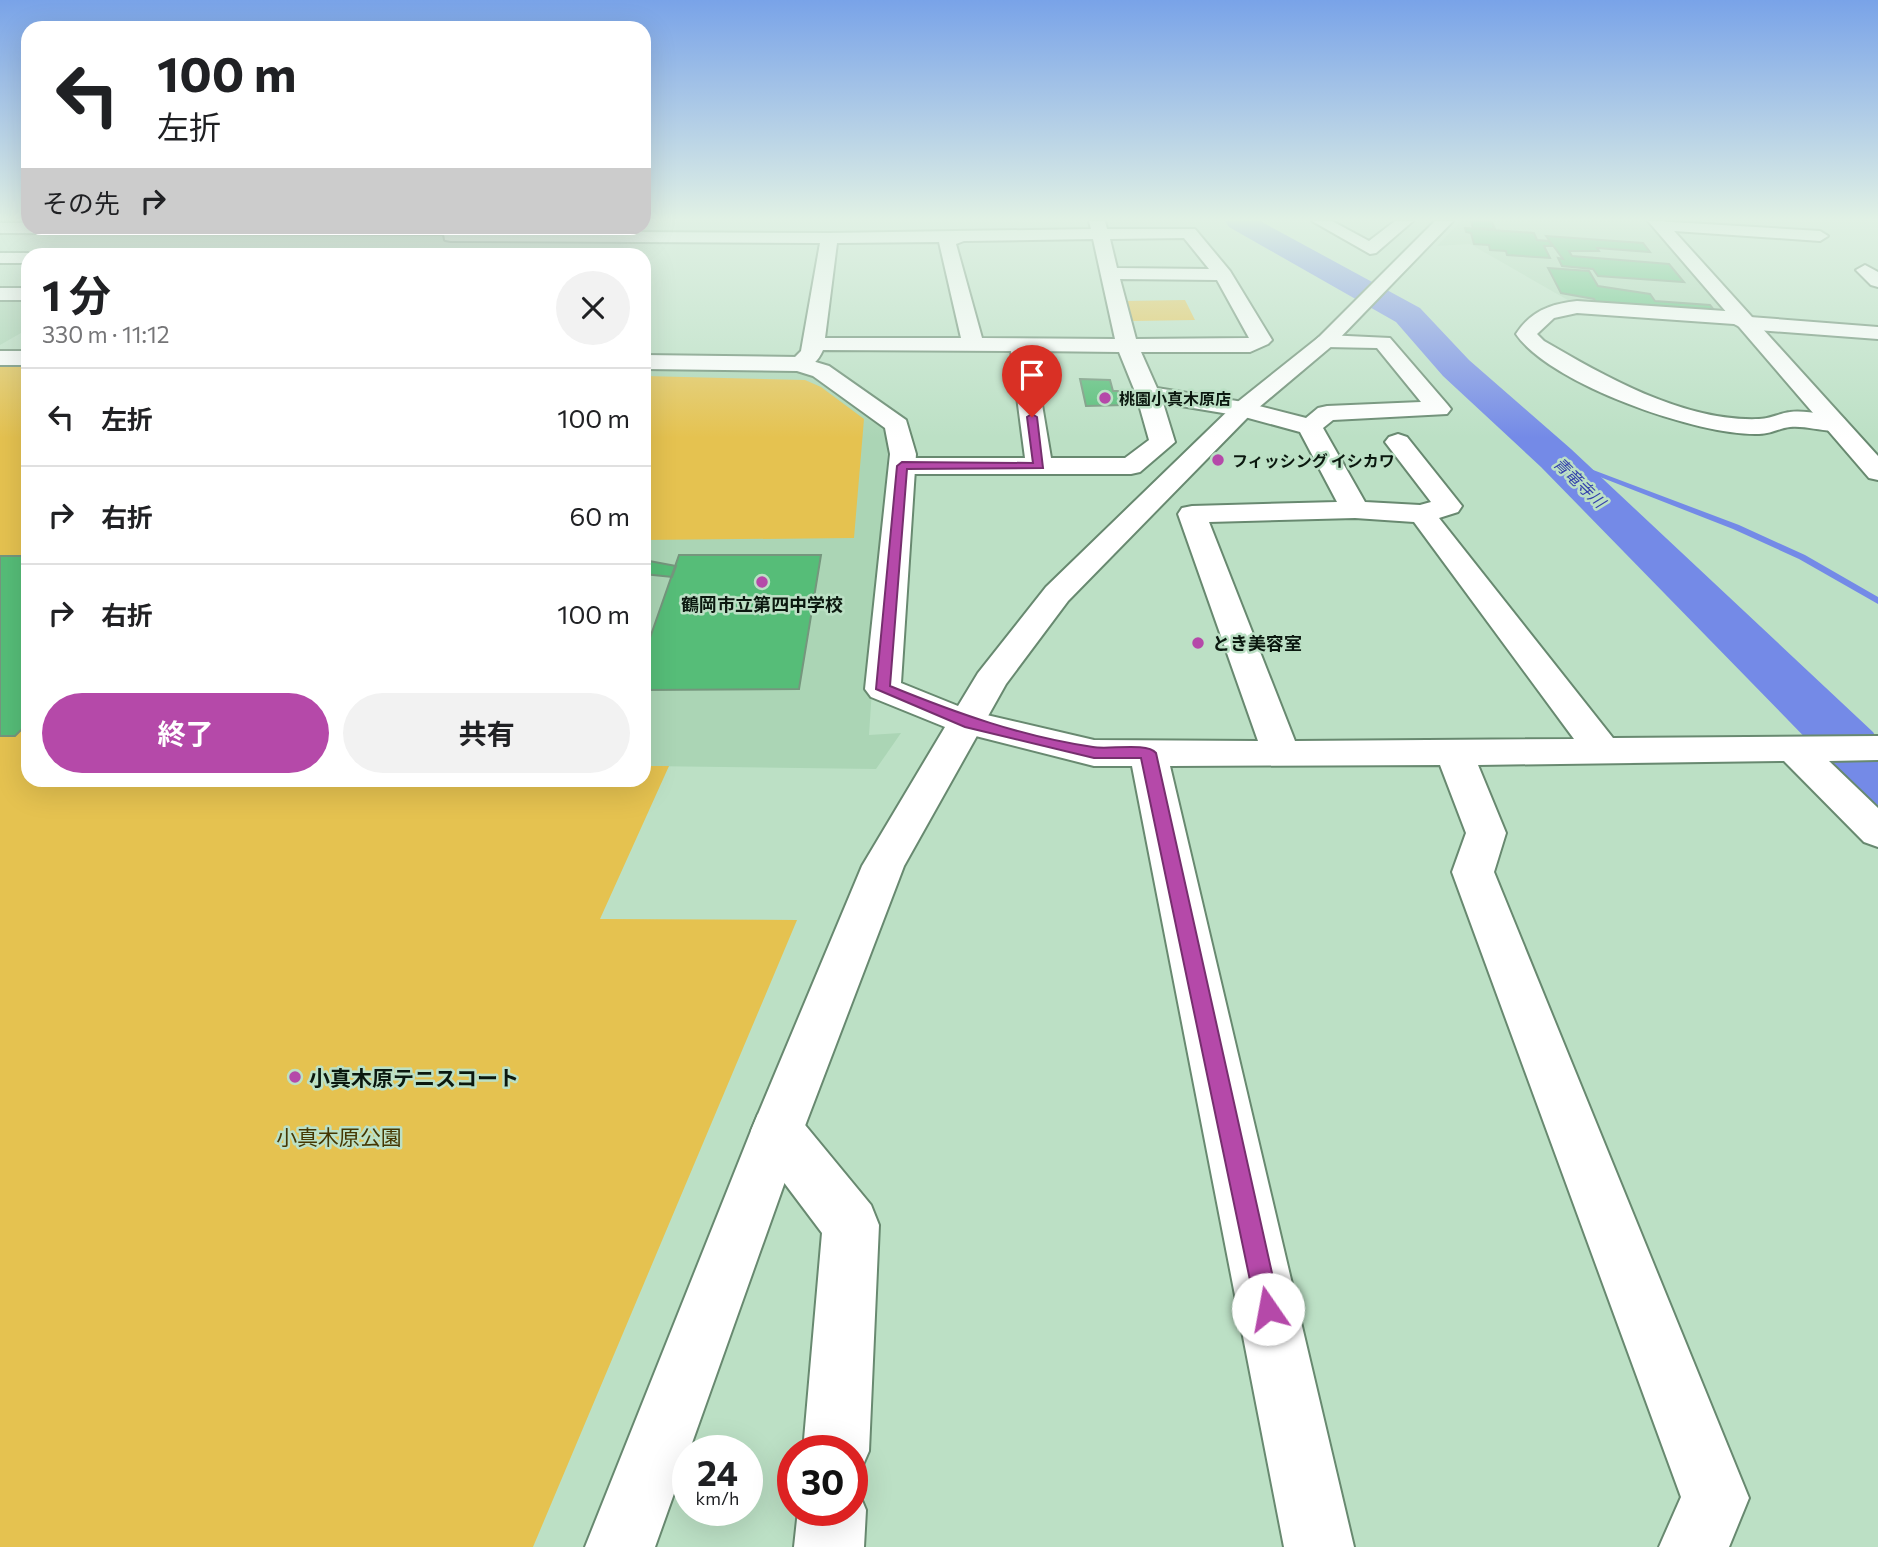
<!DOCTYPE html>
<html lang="ja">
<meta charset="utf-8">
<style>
body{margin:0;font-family:Commissioner,"Noto Sans JP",sans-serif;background:#f2f2f2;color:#202124;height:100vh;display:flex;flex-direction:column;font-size:26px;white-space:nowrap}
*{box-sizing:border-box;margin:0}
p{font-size:23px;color:#757577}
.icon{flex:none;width:38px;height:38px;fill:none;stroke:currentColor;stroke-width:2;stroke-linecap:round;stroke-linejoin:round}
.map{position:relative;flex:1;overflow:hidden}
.details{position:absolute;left:21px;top:248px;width:630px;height:539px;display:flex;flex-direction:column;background:#fff;border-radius:21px;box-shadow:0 7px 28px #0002}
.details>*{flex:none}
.guide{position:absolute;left:21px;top:21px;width:630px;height:214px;border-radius:21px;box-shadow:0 7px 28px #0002;background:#fff;color:#202124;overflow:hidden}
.speed{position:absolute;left:672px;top:1435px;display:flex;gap:14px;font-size:35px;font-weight:700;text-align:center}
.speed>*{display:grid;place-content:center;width:91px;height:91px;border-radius:50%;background:#fff;box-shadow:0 7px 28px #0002;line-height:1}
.speed small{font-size:18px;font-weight:400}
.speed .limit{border:10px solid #d22;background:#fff;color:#111}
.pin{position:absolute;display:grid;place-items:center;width:60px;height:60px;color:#fff;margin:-72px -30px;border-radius:50% 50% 50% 0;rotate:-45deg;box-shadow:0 0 7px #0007}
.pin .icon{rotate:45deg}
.me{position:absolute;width:77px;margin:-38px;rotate:348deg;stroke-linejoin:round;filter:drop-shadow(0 0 5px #0008)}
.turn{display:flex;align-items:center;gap:24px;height:147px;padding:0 21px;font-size:32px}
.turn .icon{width:91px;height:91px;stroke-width:2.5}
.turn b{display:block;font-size:49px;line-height:60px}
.then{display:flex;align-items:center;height:66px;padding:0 21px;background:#0003;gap:14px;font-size:26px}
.round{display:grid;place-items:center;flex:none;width:74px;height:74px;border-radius:37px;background:#f2f2f2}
.headline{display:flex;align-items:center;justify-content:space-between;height:119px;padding:0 21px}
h1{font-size:42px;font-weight:700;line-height:52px}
.primary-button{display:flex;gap:14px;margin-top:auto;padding:14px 21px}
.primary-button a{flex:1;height:80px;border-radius:42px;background:#b549a9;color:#fff;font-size:28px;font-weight:700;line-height:80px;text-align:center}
.primary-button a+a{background:#f2f2f2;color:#202124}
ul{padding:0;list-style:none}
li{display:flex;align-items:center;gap:21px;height:98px;padding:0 21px;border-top:2px solid #e0e0e0}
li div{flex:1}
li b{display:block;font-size:26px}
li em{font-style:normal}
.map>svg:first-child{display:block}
.built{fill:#abd5b5}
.green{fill:#e5c250}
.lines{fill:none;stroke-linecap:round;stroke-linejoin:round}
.stream{fill:#748ae7;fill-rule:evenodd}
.river{fill:#748ae7;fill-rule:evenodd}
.building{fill:#56bd78;stroke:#75967d;stroke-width:2}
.street-casing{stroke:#688970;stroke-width:4}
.secondary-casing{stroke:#688970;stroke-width:4}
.street{fill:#fff;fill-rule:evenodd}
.secondary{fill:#fff;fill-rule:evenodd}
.route{fill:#b549a9;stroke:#762f6e;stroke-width:2}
.poi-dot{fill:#b549a9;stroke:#bce0c5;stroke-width:2.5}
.labels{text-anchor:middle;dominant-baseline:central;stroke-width:5;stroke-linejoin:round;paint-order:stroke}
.far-poi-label{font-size:16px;font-weight:bold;fill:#0b180f;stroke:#bce0c5;text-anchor:start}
.far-water-label{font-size:16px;font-style:italic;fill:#3441ac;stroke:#bce0c5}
.poi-label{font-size:18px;font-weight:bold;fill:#0b180f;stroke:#bce0c5}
.near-poi-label{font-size:21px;font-weight:bold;fill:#0b180f;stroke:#bce0c5;text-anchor:start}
.near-park-label{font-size:21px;fill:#453702;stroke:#bce0c5}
</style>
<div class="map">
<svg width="1878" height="1547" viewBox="0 0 1878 1547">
<rect width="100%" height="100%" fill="#bce0c5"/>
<path class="built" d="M 1461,221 L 1648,221 L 1729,316 L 1573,303 L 1470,244 L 1437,246 Z
M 0,298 L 28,298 L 28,329 L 0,345 Z
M 644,367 L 801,371 L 813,375 L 882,421 L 889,431 L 869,735 L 901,733 L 876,769 L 644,766 Z"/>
<path class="green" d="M 1185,300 L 1195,320 L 1132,321 L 1125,301 Z
M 0,365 L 28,365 L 28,780 L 644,780 L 644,766 L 669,766 L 600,919 L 797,920 L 533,1547 L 0,1547 Z
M 644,376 L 805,380 L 821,387 L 864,419 L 854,538 L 644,540 Z"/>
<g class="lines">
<path class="stream" d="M 1556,456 L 1739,525 L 1805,555 L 1878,597 L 1878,604 L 1799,559 L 1733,529 L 1554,459 L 1552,458 Z"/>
<path class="river" d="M 1225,221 L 1260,221 L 1420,308 L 1469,360 L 1571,449 L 1873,732 L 1878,740 L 1878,817 L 1855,810 L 1826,759 L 1541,467 L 1443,376 L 1396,322 L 1229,227 Z"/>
</g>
<path class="building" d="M 1471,221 L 1491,221 L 1495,229 L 1473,228 Z
M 1465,228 L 1534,233 L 1537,240 L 1549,241 L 1552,246 L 1544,246 L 1550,258 L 1507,255 L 1506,251 L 1490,250 L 1489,245 L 1474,244 L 1471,233 L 1466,232 Z
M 1546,236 L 1643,243 L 1650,252 L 1597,248 L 1599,251 L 1569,251 L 1572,256 L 1669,264 L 1684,282 L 1598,276 L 1593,269 L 1562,266 L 1558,258 L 1563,259 Z
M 1548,268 L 1589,271 L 1598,286 L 1650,294 L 1655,301 L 1710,305 L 1718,315 L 1596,303 L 1594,299 L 1561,293 Z
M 1080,379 L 1110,380 L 1113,391 L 1124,391 L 1125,405 L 1086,406 Z
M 679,555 L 821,555 L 799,689 L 644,690 L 644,655 Z
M 0,556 L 28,556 L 28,723 L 15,736 L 0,736 Z
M 644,560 L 676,566 L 672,577 L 644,574 Z"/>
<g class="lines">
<defs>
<path id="street" d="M 1089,221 L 1105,221 L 1107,229 L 1195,229 L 1230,271 L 1272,340 L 1268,344 L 1250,352 L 1141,352 L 1157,388 L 1243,402 L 1306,418 L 1318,408 L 1327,406 L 1421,402 L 1377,348 L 1326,347 L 1319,345 L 1315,341 L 1319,337 L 1326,335 L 1390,338 L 1447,404 L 1451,409 L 1447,414 L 1333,420 L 1323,428 L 1365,502 L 1420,505 L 1431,502 L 1385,442 L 1389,437 L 1398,434 L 1407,437 L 1462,506 L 1458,512 L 1439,518 L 1613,738 L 1878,736 L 1878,760 L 1829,761 L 1878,808 L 1878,847 L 1864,842 L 1784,761 L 1478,765 L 1506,833 L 1494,872 L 1749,1498 L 1729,1547 L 1659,1547 L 1681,1497 L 1452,872 L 1466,833 L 1440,765 L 1170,766 L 1354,1547 L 1284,1547 L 1132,766 L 1094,766 L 952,730 L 947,722 L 952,714 L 965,710 L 1094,740 L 1258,741 L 1178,514 L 1182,508 L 1192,506 L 1337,502 L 1300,432 L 1241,416 L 1163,403 L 1175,442 L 1140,472 L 1131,474 L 902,474 L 893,472 L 889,466 L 893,460 L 902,458 L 1025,458 L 1011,351 L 823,350 C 817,364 808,370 793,367 L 790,362 L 801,351 L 820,243 L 451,241 L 445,240 L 444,234 L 0,233 L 0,223 L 28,223 L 28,228 L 468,228 L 468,231 L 829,233 L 1091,229 ZM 1184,238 L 1209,269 L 1117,268 L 1110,239 ZM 1093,239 L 1115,339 L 982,338 L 956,244 L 964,241 ZM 939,242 L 961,338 L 825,338 L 837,243 ZM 1120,279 L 1217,280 L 1249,338 L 1136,339 ZM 1033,351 L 1119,352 L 1136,394 L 1149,440 L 1125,458 L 1051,458 ZM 1355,518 L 1414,522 L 1574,739 L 1295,741 L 1209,522 Z
M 1312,221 L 1332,221 L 1369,241 L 1395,221 L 1413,221 L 1376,253 L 1370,254 Z
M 1655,221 L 1820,231 L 1828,236 L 1820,241 L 1660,230 L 1652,225 Z
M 0,253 L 28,253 L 35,256 L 28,256 L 28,263 L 0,263 Z
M 1865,265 L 1878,272 L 1878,287 L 1871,285 L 1856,270 Z
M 0,288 L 28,288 L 28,300 L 0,300 Z
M 1577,301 L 1740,312 L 1750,317 L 1878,327 L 1878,339 L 1744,329 L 1734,324 L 1577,313 L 1554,318 L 1537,334 L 1544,341 C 1606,377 1684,422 1759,419 C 1769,419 1780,413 1790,412 C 1806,410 1828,415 1844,419 L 1847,424 L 1844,429 C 1826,434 1808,425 1790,427 C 1780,428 1770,434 1759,434 C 1698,436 1550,384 1516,334 C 1531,311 1550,304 1577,301 Z
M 777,1106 L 796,1114 L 871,1205 L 879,1225 L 869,1451 L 859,1474 L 852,1477 L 852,1451 L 803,1451 L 822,1233 L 758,1148 L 751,1131 L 758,1114 Z
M 852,1484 L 856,1486 L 866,1510 L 864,1547 L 794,1547 L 798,1510 L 852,1510 Z"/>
<path id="secondary" d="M 1435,221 L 1453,221 L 1333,345 L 1251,414 L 1068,601 L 1006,684 L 904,866 L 803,1131 L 655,1547 L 585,1547 L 751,1131 L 862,866 L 945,727 L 871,697 L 865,689 L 890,454 L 885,428 L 813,376 L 797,371 L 644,369 L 644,355 L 799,357 L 829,366 L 906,420 L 916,454 L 901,683 L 958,706 L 978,673 L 1046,587 L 1235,404 L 1319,337 Z
M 1648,221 L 1665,221 L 1878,456 L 1878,480 L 1869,478 Z
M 0,351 L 28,351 L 28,365 L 0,365 Z"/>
</defs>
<use href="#street" class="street-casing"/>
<use href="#secondary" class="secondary-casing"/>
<use href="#street" class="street"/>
<use href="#secondary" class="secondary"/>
</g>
<linearGradient id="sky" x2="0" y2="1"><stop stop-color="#79a3e8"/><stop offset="0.5" stop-color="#e1f1e5"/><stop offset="1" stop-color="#e1f1e5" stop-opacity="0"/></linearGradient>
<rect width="1878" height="438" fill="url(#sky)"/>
<path class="route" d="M 1032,414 L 1037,417 L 1043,468 L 907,469 L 890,686 C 956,713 1023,737 1093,747 C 1108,750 1147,742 1156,753 L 1280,1309 L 1277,1318 L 1268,1321 L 1259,1318 L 1256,1309 L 1141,758 L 1094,758 L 965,727 L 876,689 L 897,466 L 902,462 L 1033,463 L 1027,417 Z"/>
<g class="poi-dot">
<circle cx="1105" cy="398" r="7"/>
<circle cx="1218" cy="460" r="7"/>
<circle cx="762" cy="582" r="7"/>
<circle cx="1198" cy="643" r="7"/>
<circle cx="295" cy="1077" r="7"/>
</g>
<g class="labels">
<g class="far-poi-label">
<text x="1119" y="398">桃園小真木原店</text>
<text x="1232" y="460">フィッシング イシカワ</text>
</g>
<g class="far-water-label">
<text transform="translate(1580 482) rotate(44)">青竜寺川</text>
</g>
<g class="poi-label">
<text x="762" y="604">鶴岡市立第四中学校</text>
<text x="1212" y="643" text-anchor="start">とき美容室</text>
</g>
<g class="near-poi-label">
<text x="309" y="1077">小真木原テニスコート</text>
</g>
<g class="near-park-label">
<text x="339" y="1136">小真木原公園</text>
</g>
</g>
</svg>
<div class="speed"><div>24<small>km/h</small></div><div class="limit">30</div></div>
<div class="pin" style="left:1032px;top:417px;background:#d93025"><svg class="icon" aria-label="arrive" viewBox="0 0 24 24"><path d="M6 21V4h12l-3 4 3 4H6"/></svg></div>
<svg class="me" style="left:1268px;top:1309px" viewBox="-20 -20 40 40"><circle r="19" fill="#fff"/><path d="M0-13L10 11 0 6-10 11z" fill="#b549a9"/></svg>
<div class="guide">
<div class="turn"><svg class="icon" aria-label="left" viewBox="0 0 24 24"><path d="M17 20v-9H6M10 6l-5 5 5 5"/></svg><div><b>100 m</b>左折</div></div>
<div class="then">その先<svg class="icon" aria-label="right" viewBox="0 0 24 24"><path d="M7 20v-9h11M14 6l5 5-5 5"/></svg></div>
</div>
<section class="details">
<div class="headline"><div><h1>1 分</h1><p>330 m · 11:12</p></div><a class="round"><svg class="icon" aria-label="close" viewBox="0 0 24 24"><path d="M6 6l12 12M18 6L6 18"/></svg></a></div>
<ul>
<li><svg class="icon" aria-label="left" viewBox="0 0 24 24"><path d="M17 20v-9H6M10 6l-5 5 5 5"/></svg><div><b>左折</b></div><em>100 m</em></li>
<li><svg class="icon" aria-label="right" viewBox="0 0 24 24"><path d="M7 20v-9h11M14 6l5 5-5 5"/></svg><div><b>右折</b></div><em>60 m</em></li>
<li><svg class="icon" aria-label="right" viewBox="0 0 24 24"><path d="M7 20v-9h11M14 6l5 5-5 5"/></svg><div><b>右折</b></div><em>100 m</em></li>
</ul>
<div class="primary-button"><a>終了</a><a>共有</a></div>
</section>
</div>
